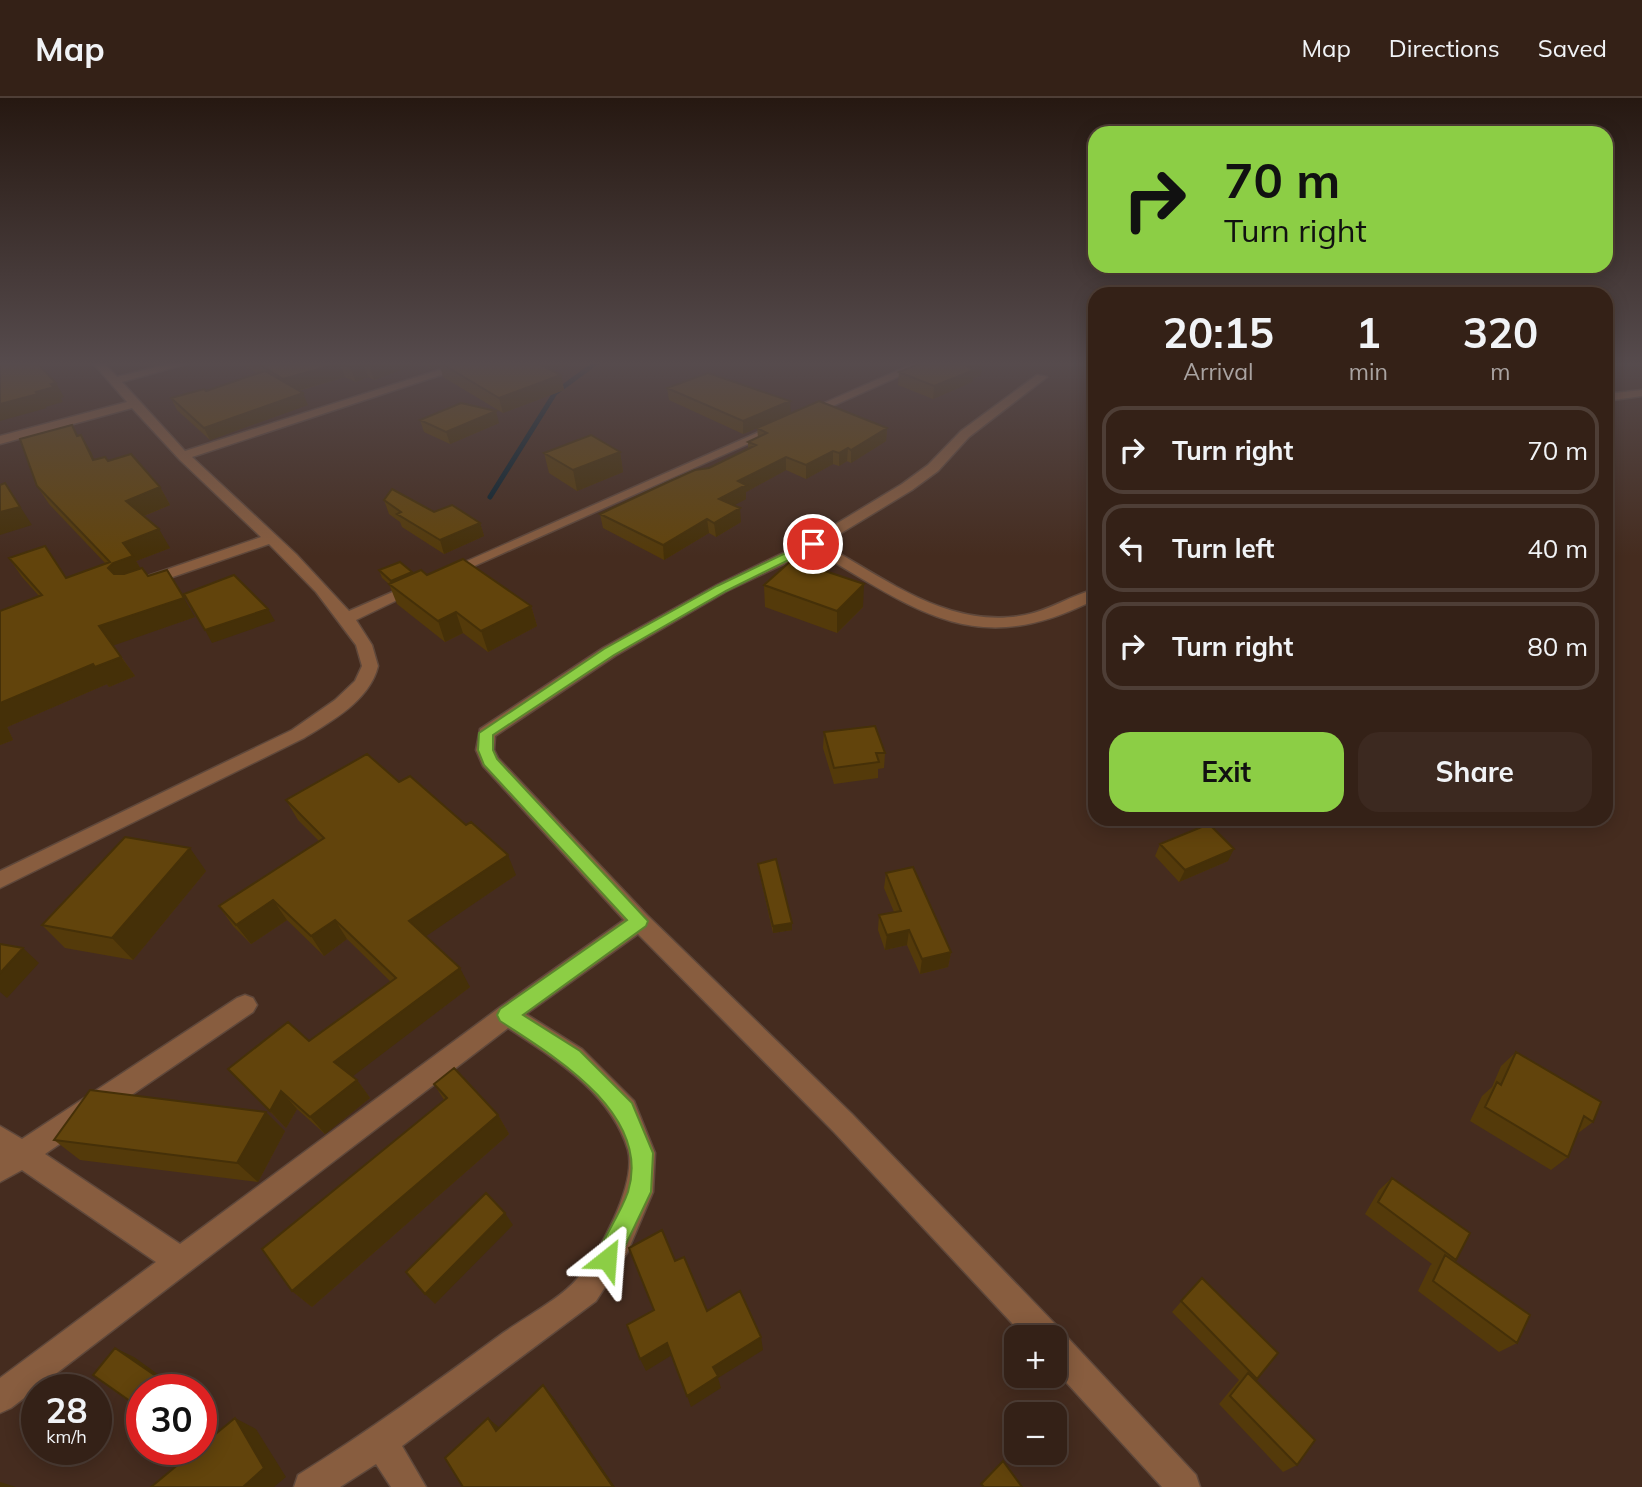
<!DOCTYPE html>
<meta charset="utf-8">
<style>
body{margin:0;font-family:Mulish,sans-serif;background:#3c2920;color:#f1f3f6;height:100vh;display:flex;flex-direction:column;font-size:26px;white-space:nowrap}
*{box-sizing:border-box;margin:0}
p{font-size:23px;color:#a9a3a1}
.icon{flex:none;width:38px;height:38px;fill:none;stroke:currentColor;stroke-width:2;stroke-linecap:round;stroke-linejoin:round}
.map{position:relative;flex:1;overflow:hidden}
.side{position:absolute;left:1088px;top:189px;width:525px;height:539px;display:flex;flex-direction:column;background:#342117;border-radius:21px;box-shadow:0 4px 18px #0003,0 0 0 2px #4e3e36}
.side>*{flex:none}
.hud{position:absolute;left:1088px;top:28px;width:525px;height:147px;border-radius:21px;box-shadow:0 4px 18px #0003,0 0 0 2px #4e3e36;background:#8cce45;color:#111;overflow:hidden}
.fabs{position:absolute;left:1004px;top:1227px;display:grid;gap:14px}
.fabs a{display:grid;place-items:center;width:63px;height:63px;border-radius:14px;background:#342117;box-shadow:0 4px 18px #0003,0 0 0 2px #4e3e36;font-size:35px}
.speed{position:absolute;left:21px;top:1276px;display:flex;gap:14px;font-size:35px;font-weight:700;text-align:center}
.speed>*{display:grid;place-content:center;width:91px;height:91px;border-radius:50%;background:#342117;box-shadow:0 4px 18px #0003,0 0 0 2px #4e3e36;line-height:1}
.speed small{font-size:18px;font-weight:400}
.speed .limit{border:10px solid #d22;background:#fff;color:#111}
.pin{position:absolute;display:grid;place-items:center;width:60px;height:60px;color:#fff;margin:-30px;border:4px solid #fff;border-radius:50%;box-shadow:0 2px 7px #0007}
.me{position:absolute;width:77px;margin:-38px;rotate:28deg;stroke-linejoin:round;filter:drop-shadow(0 0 5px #0008)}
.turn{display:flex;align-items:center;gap:24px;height:147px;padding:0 21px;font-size:32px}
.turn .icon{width:91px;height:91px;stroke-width:2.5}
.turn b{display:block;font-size:49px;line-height:60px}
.eta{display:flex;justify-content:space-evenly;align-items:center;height:119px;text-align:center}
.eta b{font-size:42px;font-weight:700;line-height:49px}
.action{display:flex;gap:14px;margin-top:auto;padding:14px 21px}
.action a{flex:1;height:80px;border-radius:21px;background:#8cce45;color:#111;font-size:28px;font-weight:700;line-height:80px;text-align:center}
.action a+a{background:#3c2920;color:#f1f3f6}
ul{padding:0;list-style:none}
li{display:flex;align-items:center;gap:21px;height:88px;margin:0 14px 10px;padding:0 7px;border:4px solid #4e3e36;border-radius:21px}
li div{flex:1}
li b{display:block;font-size:26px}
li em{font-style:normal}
header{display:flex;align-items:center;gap:42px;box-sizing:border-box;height:98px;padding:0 35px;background:#342117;border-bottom:2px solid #4e3e36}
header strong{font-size:33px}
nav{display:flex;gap:38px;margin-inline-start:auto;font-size:24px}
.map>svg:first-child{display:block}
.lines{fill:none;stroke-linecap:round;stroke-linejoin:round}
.stream{stroke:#09222f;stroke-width:5}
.minor-casing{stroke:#5f483b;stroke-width:3}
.minor{fill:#885d3f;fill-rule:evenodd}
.wall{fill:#543a0a}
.shaded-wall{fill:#453008}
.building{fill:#62440c;stroke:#453008;stroke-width:2}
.route{fill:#8cce45;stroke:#5b862d;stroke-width:2}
</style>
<header>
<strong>Map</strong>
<nav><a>Map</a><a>Directions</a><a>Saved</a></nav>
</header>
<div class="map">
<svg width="1642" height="1389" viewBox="0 0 1642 1389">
<rect width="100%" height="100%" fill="#452c1f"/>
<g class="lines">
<path class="stream" d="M 490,399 L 555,295 L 597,264"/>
<defs>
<path id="minor" d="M 92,264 L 103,264 L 117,279 L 176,264 L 193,264 L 122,284 L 185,353 L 464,264 L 480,264 L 192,359 L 296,456 L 349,513 L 411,486 L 416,484 L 424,489 L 356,522 L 372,547 L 378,568 C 370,602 332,623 304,640 L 0,790 L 0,773 L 292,632 L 335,602 L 355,583 L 362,568 L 356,547 L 316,494 L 269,446 L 152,486 L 142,486 L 139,483 L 142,480 L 261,439 L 180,362 L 132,310 L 0,346 L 0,338 L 127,304 Z
M 917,264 L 921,267 L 920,269 L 452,478 L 442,478 L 440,475 Z
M 1037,277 L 1047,279 L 969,339 L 938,373 L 912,392 L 823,446 C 886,481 950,532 1025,517 C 1051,512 1071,497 1096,491 L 1096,501 C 974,564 917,511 813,452 L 727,493 L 615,558 L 495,638 L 494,652 L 498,660 L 647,817 L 852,1016 L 1057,1228 L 1060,1236 L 1066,1238 L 1196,1377 L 1200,1389 L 1162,1389 L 1055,1272 L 1055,1239 L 1025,1239 L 834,1034 L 638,836 L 526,916 L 582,951 L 634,1003 L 655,1055 L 653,1094 L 627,1155 L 596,1203 L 402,1348 L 426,1389 L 391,1389 L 376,1366 L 340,1389 L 294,1389 L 298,1377 C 369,1333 436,1284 503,1235 C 524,1220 561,1200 576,1182 C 599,1157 637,1086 628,1052 C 611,995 555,961 508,930 L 11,1310 L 0,1315 L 0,1280 L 156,1164 L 22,1072 L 0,1084 L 0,1028 L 22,1041 L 237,900 L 245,897 L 253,900 L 257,907 L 253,914 L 45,1056 L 180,1146 L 499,910 L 624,822 L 483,668 L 476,652 L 480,631 L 603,550 L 717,487 L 808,443 L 902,386 L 928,367 L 961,333 Z
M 1642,292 L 1642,298 L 1606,303 L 1606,296 Z"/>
</defs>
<use href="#minor" class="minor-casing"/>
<use href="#minor" class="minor"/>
</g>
<path class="wall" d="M 241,264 L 571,264 L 571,266 L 552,273 L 561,277 L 564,292 L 503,315 L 443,279 L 440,269 L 431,272 L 420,265 L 374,282 L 368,279 L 356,284 L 345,279 L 299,293 L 308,307 L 210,342 L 177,312 L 171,300 L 206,293 L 257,275 L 241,266 Z
M 983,264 L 981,277 L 973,280 L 972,284 L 933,301 L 898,287 L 899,274 Z
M 667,290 L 791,316 L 743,336 L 669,302 Z
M 420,322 L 499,325 L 450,346 L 424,334 Z
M 757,330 L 887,330 L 886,343 L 851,365 L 847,363 L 839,368 L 833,366 L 806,381 L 786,372 L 746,394 L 746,401 L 733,407 L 741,424 L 716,439 L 709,435 L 664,462 L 603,430 L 600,416 L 709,370 L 748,351 L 748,344 L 758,339 Z
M 78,338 L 91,354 L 94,362 L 108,363 L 160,389 L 170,407 L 144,418 L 170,450 L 136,463 L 140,470 L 195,519 L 113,547 L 135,578 L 109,589 L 107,586 L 7,629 L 13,642 L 0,647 L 0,513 L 39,498 L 22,479 L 9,460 L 67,480 L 106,466 L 49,406 L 37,388 Z
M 620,354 L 623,374 L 577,393 L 549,375 L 544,355 Z
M 384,402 L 480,425 L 484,438 L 444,456 L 402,429 L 400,424 L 389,416 Z
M 379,472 L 427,477 L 531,508 L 537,528 L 488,554 L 463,535 L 445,544 L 397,506 L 389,486 L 382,480 Z
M 764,487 L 863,509 L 837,535 L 765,509 Z
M 824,634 L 885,655 L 884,670 L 878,671 L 878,680 L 834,686 L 823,650 Z
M 399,684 L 516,777 L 425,838 L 470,889 L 352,978 L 357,982 L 370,1000 L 325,1036 L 297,1011 L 286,1030 L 228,971 L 309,943 L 391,884 L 347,841 L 324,858 L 287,822 L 251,846 L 233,828 L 219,808 L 319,743 L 298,722 L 286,702 Z
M 1160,746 L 1228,763 L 1179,784 L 1155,758 Z
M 758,766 L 792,832 L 773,835 L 759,773 Z
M 206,773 L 133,862 L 65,850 L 42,827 Z
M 886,775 L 951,854 L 948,869 L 920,876 L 907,847 L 885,852 L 878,832 L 879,817 L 894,814 L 884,790 Z
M 1516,954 L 1593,1024 L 1577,1036 L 1568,1059 L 1551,1072 L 1470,1023 L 1482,998 L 1492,989 L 1501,968 Z
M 434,986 L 498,1017 L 509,1036 L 312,1209 L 292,1193 L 444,1002 Z
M 285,1033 L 258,1084 L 80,1062 L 54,1042 Z
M 1392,1080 L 1456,1162 L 1454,1163 L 1517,1245 L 1499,1254 L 1418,1193 L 1430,1168 L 1432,1166 L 1365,1116 L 1379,1092 Z
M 1202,1180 L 1257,1281 L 1255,1282 L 1297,1367 L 1283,1374 L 1219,1306 L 1239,1282 L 1172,1214 Z"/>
<path class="shaded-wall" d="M 378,264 L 419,264 L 420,265 L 374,282 L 369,267 Z
M 429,264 L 456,264 L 439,264 L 440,269 L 431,272 Z
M 533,264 L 571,264 L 571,266 L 536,278 Z
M 983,264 L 981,277 L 973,280 L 972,284 L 933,301 L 934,288 L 968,269 Z
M 340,265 L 345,279 L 289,295 L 283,281 Z
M 363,265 L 368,279 L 356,284 L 350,269 Z
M 561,277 L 564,292 L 503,315 L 499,300 Z
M 56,285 L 64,299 L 61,300 L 63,304 L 45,309 L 47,310 L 0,323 L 0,306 L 36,294 Z
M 303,295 L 308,307 L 210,342 L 204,330 Z
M 790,303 L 791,316 L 743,336 L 743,323 Z
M 496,313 L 499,325 L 450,346 L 446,334 Z
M 887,330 L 886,343 L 851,365 L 851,352 Z
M 81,337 L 91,354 L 103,380 L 93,362 Z
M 848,350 L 847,363 L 839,368 L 839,355 Z
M 833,353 L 833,366 L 806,381 L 806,367 Z
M 620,354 L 623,374 L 577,393 L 573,372 Z
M 786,359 L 786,372 L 746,394 L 746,401 L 720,415 L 719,401 L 738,383 Z
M 5,385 L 32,427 L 0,437 L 0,414 Z
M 160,389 L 170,407 L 136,421 L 126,403 Z
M 740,410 L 741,424 L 716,439 L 714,425 Z
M 707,421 L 709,435 L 664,462 L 663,447 Z
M 480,425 L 484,438 L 444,456 L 440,442 Z
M 159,431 L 170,450 L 136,463 L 144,477 L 120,489 L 108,470 L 123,445 Z
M 412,474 L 415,481 L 394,490 L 391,483 Z
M 864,486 L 863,509 L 837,535 L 837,513 Z
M 184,500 L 195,519 L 112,548 L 99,528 Z
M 531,508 L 537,528 L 488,554 L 481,533 Z
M 268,511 L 275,523 L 212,545 L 205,532 Z
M 456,514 L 463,535 L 445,544 L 438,523 Z
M 121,559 L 135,578 L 109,589 L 107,586 L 7,629 L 13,642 L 0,647 L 0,605 L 93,566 Z
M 190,750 L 206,773 L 133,862 L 112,840 Z
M 1234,751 L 1228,763 L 1179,784 L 1185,772 Z
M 508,757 L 516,777 L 419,843 L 409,823 Z
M 273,802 L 287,822 L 251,846 L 236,827 Z
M 335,822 L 347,841 L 324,858 L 311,838 Z
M 792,825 L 792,832 L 773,835 L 773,828 Z
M 909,832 L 907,847 L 885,852 L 887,837 Z
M 23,850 L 39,865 L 7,900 L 0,894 L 0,875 Z
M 951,854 L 948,869 L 920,876 L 922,861 Z
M 460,870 L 470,889 L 348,982 L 334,964 Z
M 357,982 L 370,1000 L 325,1036 L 310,1019 Z
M 281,993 L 297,1011 L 286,1030 L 270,1013 Z
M 266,1014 L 285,1033 L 258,1084 L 237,1065 Z
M 498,1017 L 509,1036 L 312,1209 L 292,1193 Z
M 505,1115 L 513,1127 L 435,1206 L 425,1196 Z
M 761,1239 L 763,1252 L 718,1280 L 721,1290 L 691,1309 L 687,1298 L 713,1269 Z
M 667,1245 L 672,1257 L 646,1273 L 640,1261 Z
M 115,1250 L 134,1259 L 180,1292 L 155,1292 Z
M 543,1287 L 554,1300 L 615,1389 L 613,1389 Z
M 235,1320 L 256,1331 L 286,1379 L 274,1389 L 243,1389 Z
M 488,1320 L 501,1331 L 496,1333 Z
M 0,1384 L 16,1389 L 17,1389 L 0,1389 Z"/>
<path class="building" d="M 0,264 L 36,264 L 56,285 L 51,286 L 54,289 L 36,294 L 38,296 L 0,306 Z
M 256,264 L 378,264 L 369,267 L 363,265 L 350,269 L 340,265 L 283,281 Z
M 439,264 L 535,264 L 561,277 L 499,300 Z
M 924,264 L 982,264 L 968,269 L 974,272 L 934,288 L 899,274 Z
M 265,273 L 303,295 L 204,330 L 171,300 L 204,291 L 206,293 Z
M 708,275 L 790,303 L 743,323 L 667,290 Z
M 819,303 L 887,330 L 851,352 L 848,350 L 839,355 L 833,353 L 806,367 L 786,359 L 738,383 L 746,387 L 719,401 L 740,410 L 714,425 L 707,421 L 663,447 L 600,416 L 666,385 L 695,372 L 709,370 L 756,347 L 748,344 L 767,335 L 757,330 Z
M 461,305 L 496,313 L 446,334 L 420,322 Z
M 72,327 L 77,338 L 81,337 L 93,362 L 105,359 L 108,363 L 131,356 L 160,389 L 126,403 L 159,431 L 123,445 L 133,458 L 113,465 L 108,470 L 114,476 L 124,476 L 142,470 L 148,478 L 167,472 L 184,500 L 99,528 L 121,559 L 95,569 L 93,566 L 0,605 L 0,513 L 42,497 L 9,460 L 45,448 L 66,480 L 110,464 L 37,388 L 20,341 Z
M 591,337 L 620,354 L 573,372 L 544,355 Z
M 5,385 L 20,409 L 0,414 L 0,387 Z
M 392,391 L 434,414 L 452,407 L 480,425 L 440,442 L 397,416 L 401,414 L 384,402 Z
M 463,461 L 531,508 L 481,533 L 456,514 L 438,523 L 389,486 L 421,472 L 427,477 Z
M 792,462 L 864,486 L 837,513 L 764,487 Z
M 400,464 L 412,474 L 391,483 L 379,472 Z
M 234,477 L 268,511 L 205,532 L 184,496 Z
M 875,628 L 885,655 L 876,655 L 879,664 L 834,670 L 824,634 Z
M 367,656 L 399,684 L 410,678 L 466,727 L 471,724 L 508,757 L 409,823 L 460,870 L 334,964 L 357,982 L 310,1019 L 281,993 L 270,1013 L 228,971 L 288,924 L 309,943 L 396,880 L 335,822 L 311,838 L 273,802 L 236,827 L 219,808 L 324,740 L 286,702 Z
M 1209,726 L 1234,751 L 1185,772 L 1160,746 Z
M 125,739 L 190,750 L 112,840 L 42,827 Z
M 776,761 L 792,825 L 773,828 L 758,766 Z
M 913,769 L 951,854 L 922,861 L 909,832 L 887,837 L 879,817 L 901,813 L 886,775 Z
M 0,846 L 23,850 L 0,875 Z
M 1516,954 L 1601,1004 L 1593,1024 L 1584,1018 L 1568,1059 L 1485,1009 L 1497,984 L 1501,987 Z
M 454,970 L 498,1017 L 292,1193 L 262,1151 L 447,1000 L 434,986 Z
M 90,992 L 266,1014 L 237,1065 L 54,1042 Z
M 1392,1080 L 1470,1135 L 1456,1162 L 1378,1104 Z
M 486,1095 L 505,1115 L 425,1196 L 406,1174 Z
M 662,1132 L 675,1163 L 684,1159 L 707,1213 L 740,1193 L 761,1239 L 713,1269 L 718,1278 L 687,1298 L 667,1245 L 640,1261 L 627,1227 L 654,1212 L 629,1150 Z
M 1445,1157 L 1530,1217 L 1517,1245 L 1433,1183 Z
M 1202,1180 L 1278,1255 L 1257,1281 L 1181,1203 Z
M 115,1250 L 163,1283 L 155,1292 L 142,1292 L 142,1308 L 140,1310 L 93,1277 Z
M 1248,1275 L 1315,1342 L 1297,1367 L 1230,1298 Z
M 543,1287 L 613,1389 L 463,1389 L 445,1360 L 488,1320 L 496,1333 Z
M 235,1320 L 264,1370 L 243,1389 L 151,1389 L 197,1351 L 201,1351 L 201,1348 Z
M 1003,1363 L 1022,1389 L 984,1389 L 981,1386 Z"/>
<linearGradient id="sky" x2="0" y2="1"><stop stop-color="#261811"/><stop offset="0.58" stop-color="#564b4d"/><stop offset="1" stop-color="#564b4d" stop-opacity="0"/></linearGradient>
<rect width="1642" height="458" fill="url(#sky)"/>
<path class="route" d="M 813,442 L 819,446 L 817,448 L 726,493 L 614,557 L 493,637 L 493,652 L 497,661 L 648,823 L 646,828 L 523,917 L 580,953 L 632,1005 L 653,1055 L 651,1094 L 615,1169 L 607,1173 L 598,1169 L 595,1161 C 604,1138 620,1117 628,1094 C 652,1016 554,958 500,923 L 497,917 L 500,911 L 627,822 L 484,667 L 478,652 L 479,635 L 604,551 L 717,488 Z"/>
</svg>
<div class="fabs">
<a>+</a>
<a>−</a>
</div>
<div class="speed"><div>28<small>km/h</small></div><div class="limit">30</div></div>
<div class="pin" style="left:813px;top:446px;background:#d93025"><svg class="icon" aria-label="arrive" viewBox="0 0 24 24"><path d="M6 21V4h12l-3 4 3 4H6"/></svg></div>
<svg class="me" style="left:607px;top:1161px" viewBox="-20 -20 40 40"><path d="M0-17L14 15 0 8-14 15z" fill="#8cce45" stroke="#fff" stroke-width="4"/></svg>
<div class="hud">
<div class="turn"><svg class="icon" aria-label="right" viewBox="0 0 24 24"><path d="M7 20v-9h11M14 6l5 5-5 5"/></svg><div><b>70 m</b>Turn right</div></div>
</div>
<section class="side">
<div class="eta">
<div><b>20:15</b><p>Arrival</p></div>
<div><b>1</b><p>min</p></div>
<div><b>320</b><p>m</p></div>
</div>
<ul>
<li><svg class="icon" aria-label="right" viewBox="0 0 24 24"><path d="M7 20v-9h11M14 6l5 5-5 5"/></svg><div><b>Turn right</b></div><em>70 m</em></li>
<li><svg class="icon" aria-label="left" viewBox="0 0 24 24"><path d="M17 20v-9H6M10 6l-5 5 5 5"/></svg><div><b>Turn left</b></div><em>40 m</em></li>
<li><svg class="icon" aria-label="right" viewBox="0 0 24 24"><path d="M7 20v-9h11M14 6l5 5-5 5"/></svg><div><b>Turn right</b></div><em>80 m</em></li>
</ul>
<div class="action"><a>Exit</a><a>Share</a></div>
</section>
</div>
